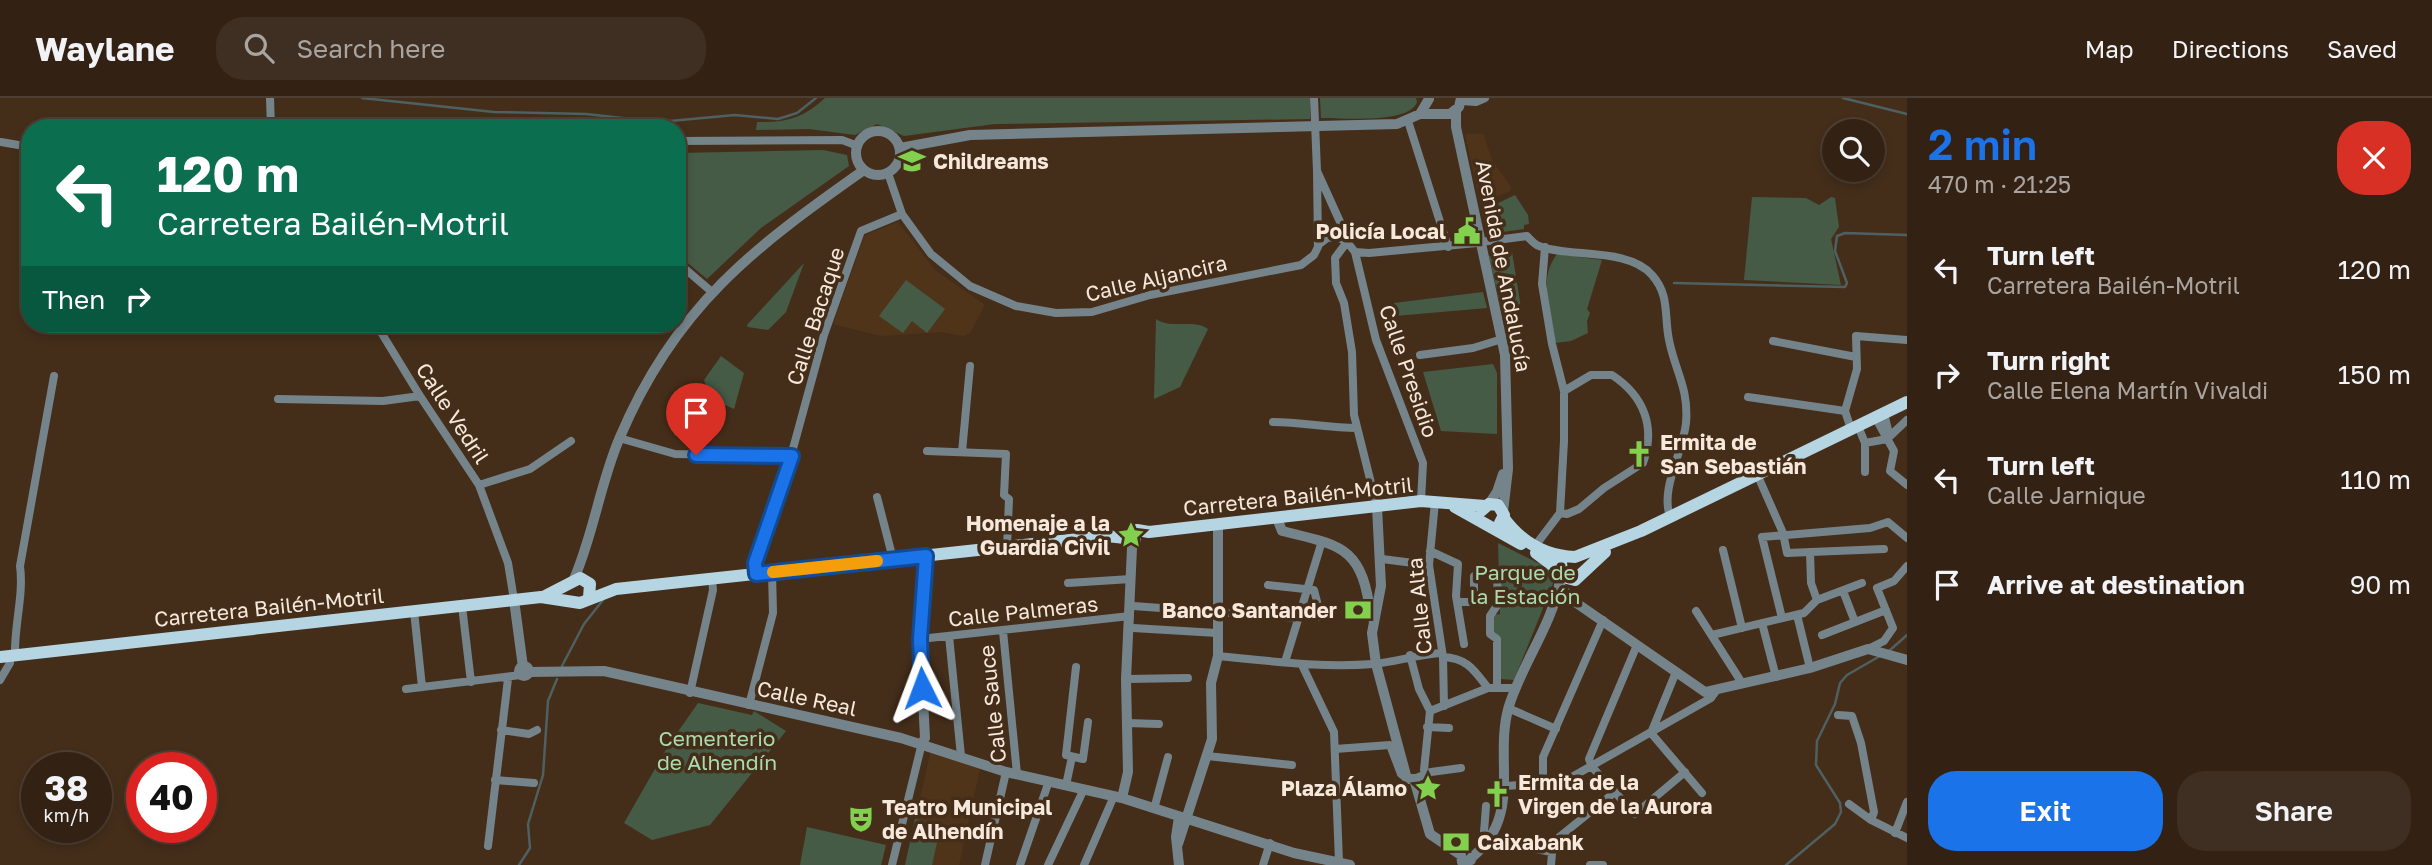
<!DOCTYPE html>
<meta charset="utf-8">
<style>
body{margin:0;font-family:"Golos Text",sans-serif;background:#3e2f22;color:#f1f3f6;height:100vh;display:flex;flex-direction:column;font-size:26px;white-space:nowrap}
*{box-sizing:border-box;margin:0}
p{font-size:23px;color:#a9a4a0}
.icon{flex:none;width:38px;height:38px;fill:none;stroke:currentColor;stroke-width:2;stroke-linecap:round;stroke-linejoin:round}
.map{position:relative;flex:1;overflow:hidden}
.sheet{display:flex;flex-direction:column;background:#332214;width:525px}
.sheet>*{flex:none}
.top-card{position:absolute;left:21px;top:21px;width:665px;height:214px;border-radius:28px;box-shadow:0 4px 10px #0003,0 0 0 2px #4e3f34;background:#0b6e4f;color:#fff;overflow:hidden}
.buttons{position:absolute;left:1822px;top:21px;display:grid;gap:14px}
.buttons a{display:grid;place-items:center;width:63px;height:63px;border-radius:50%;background:#332214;box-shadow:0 4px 10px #0003,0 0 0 2px #4e3f34;font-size:35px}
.speed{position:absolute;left:21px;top:654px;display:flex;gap:14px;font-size:35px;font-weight:700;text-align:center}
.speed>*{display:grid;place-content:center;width:91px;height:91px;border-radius:50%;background:#332214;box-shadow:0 4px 10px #0003,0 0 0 2px #4e3f34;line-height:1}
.speed small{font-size:18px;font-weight:400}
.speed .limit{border:10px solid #d22;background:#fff;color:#111}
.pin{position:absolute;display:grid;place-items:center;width:60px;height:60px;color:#fff;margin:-72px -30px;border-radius:50% 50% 50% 0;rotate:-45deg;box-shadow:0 0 7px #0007}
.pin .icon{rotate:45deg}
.me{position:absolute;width:77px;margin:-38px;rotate:357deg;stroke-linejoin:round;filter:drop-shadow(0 0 5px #0008)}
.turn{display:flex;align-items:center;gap:24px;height:147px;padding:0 21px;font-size:32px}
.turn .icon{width:91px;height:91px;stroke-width:2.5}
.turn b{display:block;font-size:49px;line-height:60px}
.then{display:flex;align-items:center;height:66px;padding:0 21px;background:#0003;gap:14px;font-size:26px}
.round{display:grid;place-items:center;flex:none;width:74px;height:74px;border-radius:28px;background:#3e2f22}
.summary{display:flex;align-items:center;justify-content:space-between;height:119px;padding:0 21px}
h1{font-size:42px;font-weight:600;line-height:52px;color:#1a73e8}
.cta{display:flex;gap:14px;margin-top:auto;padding:14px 21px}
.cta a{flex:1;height:80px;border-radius:28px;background:#1a73e8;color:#fff;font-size:28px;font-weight:600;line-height:80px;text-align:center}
.cta a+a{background:#3e2f22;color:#f1f3f6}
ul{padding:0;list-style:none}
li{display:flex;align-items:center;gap:21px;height:105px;padding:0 21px}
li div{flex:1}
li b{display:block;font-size:26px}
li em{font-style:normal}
header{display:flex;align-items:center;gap:42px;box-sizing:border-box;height:98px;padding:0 35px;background:#332214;border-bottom:2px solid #4e3f34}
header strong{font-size:33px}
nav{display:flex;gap:38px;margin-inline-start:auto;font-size:24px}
.search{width:490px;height:63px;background:#3e2f22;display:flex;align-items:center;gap:18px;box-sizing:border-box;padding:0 24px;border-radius:28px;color:#a9a4a0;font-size:26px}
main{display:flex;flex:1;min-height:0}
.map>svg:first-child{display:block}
.built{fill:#50341a}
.green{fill:#455b46}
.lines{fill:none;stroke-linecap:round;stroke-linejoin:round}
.stream{stroke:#4e6062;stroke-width:2.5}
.minor{stroke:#75848b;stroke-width:8}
.tertiary{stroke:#75848b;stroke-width:10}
.primary{stroke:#b5d5e3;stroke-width:12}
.route-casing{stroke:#114b97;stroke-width:18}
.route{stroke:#1a73e8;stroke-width:12}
.slow{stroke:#f59e0b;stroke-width:12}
.labels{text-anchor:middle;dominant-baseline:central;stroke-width:7;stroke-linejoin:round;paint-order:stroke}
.poi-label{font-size:21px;font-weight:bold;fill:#f7e8dc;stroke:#442e1a;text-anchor:start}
.street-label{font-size:21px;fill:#f7e8dc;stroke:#442e1a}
.park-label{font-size:21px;fill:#abdaac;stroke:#442e1a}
</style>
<header>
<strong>Waylane</strong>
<div class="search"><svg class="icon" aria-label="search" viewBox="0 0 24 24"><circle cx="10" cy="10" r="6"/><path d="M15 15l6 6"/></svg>Search here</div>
<nav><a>Map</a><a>Directions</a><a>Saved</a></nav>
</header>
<main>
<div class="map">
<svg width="1907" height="767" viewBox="0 0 1907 767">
<rect width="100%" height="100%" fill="#442e1a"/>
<path class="built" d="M 1465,36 L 1483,36 L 1492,62 L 1511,89 L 1510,93 L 1492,101 L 1483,118 Z
M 898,124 L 935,172 L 985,207 L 970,235 L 964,238 L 941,234 L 881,238 L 833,226 L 865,137 Z
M 931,652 L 980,671 L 959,767 L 905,767 Z"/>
<path class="green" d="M 825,0 L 1310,0 L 1310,21 L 995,26 L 904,38 L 877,26 L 855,37 L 809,31 L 756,32 L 757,24 C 785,25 804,20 825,0 Z
M 1320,0 L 1416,0 L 1417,4 C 1410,26 1341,20 1321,20 Z
M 823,52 L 847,57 L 849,68 L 761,130 L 707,181 L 677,156 L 677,55 Z
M 1515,97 L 1528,117 L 1529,126 L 1524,127 L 1524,131 L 1489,136 L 1492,108 Z
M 1752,99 L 1806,100 L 1819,107 L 1831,99 L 1835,100 L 1839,129 L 1831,141 L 1841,187 L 1744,182 Z
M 1512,154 L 1521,210 L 1502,215 L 1489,158 Z
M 1557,156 L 1602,162 L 1587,211 L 1590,215 L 1587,223 L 1588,235 L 1571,243 L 1555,245 C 1550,214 1537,183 1557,156 Z
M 804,165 L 786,214 L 768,232 L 748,229 L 747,227 Z
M 906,182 L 945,211 L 927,235 L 912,223 L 903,235 L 879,218 Z
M 1483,194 L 1487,210 L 1395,218 L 1394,205 Z
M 1156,221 C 1172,232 1194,220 1208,231 L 1180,289 L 1154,301 Z
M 721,258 L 744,275 L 734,311 L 725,307 L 719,312 L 712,305 L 704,282 Z
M 1493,266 L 1497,275 L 1497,336 L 1441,333 L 1423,274 Z
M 702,285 L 710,307 L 723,318 L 722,321 L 688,314 L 682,339 L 674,337 Z
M 1498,445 L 1550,471 L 1554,483 L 1514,582 L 1501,581 L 1500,538 L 1493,537 L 1493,517 L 1500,516 Z
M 698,605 L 752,617 L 754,613 L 786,633 L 710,727 L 652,742 L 624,725 L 668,648 Z
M 915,721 L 941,727 L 932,767 L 905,767 Z
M 807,729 L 886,747 L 881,767 L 800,767 Z"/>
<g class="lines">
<path class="stream" d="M 362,0 L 494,14 L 586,16 L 659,24 L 735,17 L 778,21 L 797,15 L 816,0
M 1843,0 L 1907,16
M 1674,185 L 1845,189 L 1847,185 L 1835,153 L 1837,138 L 1845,135 L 1907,137
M 1889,553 L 1907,537
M 562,568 L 584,526 L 603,502
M 519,767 L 530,750 L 528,726 L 543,677 L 548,603 L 557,581
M 1786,767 L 1835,726 L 1841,714 L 1840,705 L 1816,667 L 1817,643 L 1835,606 L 1840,585 L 1847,577 L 1880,558"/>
<path class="minor" d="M 270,0 L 271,30
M 1314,0 L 1317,73 L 1346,137 L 1347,144 L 1335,160 L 1336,185 L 1344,205 L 1352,254 L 1354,317 L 1377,409
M 1461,3 L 1476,4 L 1485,0
M 1408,23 L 1448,149
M 677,43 L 842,42 L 858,48
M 1,44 L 30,49
M 888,75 L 902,116 L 931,156 L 970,188 L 1016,208 L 1056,215 L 1092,214 L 1150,197 L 1301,167 L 1314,157 L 1318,149 L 1317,73
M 1337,139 L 1347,144 L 1355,154 L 1369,155 L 1477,145
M 1481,144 L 1527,138 C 1530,141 1535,147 1539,148 C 1569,160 1628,149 1652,177 C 1670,197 1664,218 1669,242 C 1675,273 1689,290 1686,325 C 1683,354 1660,391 1670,418
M 1318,147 L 1327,140 L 1337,139
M 1355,154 L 1376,242 L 1423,365 L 1421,403
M 677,164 L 712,194
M 376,226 L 420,298 L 479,387 L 508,465 L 514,502
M 1773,243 L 1856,259
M 1420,257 L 1473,250 L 1499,242
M 1748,299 L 1845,313
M 278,301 L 383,303 L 420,298
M 1884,315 L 1888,332 L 1887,341
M 1875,319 L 1894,353 L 1890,373 L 1907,387
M 1273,324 C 1302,324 1328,330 1357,330
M 1858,328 L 1865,345 L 1865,374
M 1851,331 L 1845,313 L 1857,271 L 1856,238 L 1907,242
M 619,340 L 675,356 L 791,358
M 1865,345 L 1887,341 L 1907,322
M 927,353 L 1006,356 L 1004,397 L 1009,401 L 1007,449
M 962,354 L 970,268
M 1757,376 L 1783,435 L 1787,455 L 1884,451
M 479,387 L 530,371 L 571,343
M 877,399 L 893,461
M 1435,404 L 1429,467 L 1443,559 L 1444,608
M 1560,415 L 1567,416 L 1579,411 L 1604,390 L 1643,365 C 1656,329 1644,298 1612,277 L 1591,277 L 1564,293
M 1535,448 L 1560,415 L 1564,343 L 1564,293 L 1552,246 L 1542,186 L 1545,149
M 1723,452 L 1742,530
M 1430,453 L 1458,466 L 1456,498 L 1464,546
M 1810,454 L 1811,485 L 1817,502
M 1382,461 L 1429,467
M 756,476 L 755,465 L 791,358 L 824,237 L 861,133 L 902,116
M 1068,485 L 1131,481
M 1268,487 L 1314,492 L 1321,519 L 1299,518
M 1843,493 L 1855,524
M 1457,504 L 1474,504 L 1474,478 L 1484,473 L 1497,475 L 1498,506 L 1490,518 L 1490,536 L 1497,541 L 1497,588
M 462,508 L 471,584
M 1133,508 L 1298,520
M 414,513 L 422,589
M 1696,513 L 1742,585
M 1797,517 L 1810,570
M 1782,520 L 1762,439 L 1870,430 L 1888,424 L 1907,440
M 1762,525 L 1776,579
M 1133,530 L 1217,535
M 1003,533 L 1017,676
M 1712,537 L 1804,515 L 1817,502 L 1862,485
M 1822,537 L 1886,512
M 949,538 L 961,658
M 920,541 L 1130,518
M 1637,547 L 1589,661 L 1592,669 L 1635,716 L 1685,674
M 1868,551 L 1884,543 L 1893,530 L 1877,490 L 1894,483 L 1907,468
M 15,557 C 14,528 24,497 20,468 L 54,278
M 1410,557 L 1419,591 L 1430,613
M 1218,558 C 1270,563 1321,570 1373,566 C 1397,564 1418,556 1442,555
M 1443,559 C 1467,560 1474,572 1488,590
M 1285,564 L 1322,443
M 1302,567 L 1334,634 L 1339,764
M 1076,569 L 1066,657 L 1083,661 L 1088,624
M 1126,581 L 1188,580
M 0,582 L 10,565 L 9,558
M 406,591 L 521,577
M 690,595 L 713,492 L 712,481
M 749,607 L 773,515 L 772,474
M 1508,610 L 1556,631
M 1430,613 L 1488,590 L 1516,590
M 1838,617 L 1852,618 L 1861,645 L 1874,714 L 1871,722
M 1127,625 L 1159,626
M 1427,629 L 1449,630
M 501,632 L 529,636 L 537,632
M 1651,635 L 1702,695
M 1651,635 L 1676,574
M 1335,651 L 1390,647 L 1401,676 L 1406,680
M 1207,658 L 1292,667
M 1427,677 L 1424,672 L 1430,613
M 1414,681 L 1431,674 L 1461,670
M 495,682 L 534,685
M 1543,686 L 1543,659 L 1603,522
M 1066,687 L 1072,659
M 1506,688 L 1563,684 L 1711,600 L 1716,593
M 1849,706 L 1871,722 L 1907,740
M 1486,708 L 1484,734 L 1490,741
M 1154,711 L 1168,659
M 1895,735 L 1907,704
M 488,748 L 508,581
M 1519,748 L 1552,754
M 892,767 L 922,645
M 985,767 L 1006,674
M 1020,767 L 1049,683
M 1048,767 L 1084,691
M 1084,767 L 1114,698
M 1263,767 L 1270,745
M 1551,767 L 1553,744 L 1615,694
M 1590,767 L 1603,767"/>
<path class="tertiary" d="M 1456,12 L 1456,29 L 1505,257 L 1508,371 L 1503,414
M 1420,16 L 1429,1
M856 55a22 22 0 1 1 44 0a22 22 0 1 1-44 0Z
M 900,50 L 970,37 L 1397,26 L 1420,16 L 1450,16 L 1459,9 L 1461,0
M 1489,406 L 1497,394 L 1503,376
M 1377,409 L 1381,488 L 1372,535 L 1376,566 L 1407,681 L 1414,681 L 1430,736 L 1461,757 L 1462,764 L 1471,762
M 1277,420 L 1282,433 C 1344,448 1362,449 1371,519
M 574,481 C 594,435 600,385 620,339 C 675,209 753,150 864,72
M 1560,488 L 1572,502 L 1705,594 L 1810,570 L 1868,551 L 1907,562
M 514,502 L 523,569
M519 573a5 5 0 1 1 10 0a5 5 0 1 1-10 0Z
M 529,574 L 604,573 L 901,640 L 1006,674 L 1122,700 L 1294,755 L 1350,767
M 922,645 L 925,640 L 920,541 L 926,458
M 1122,700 L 1128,674 L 1126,581 L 1132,450 L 1136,442
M 1179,719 L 1176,739 L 1179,767
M 1178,746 L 1212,641 L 1211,585 L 1218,558 L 1218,426
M 1471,760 C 1524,718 1493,661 1509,608 C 1522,566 1552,527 1560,483"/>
<path class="primary" d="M 1455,409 L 1521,446
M 1481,413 L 1489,406 L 1498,407 L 1504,417 L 1500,425
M 1503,419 C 1521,444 1546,458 1575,459 L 1641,433 L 1907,304
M 1137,432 L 1149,434 L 1421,403 L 1485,408
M 1536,455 L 1560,473
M 1561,465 L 1563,479 L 1575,482 L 1605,454
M 545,498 L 580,480 L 590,486 L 589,500
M 0,559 L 514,502 L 541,499 L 580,505 L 616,491 L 1107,438 L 1125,440"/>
</g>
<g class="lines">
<defs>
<path id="route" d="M 696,357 L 792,358 L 755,465 L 756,476 L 926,458 L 920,541 L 922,590"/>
</defs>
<use href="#route" class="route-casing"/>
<use href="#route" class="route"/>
<path class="slow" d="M 773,474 L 877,463"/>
</g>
<defs>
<symbol id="school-bare" viewBox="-9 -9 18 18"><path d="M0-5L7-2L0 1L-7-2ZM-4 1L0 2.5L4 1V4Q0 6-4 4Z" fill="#83d04e" stroke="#442e1a" stroke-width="2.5" paint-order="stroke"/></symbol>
<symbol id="civic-bare" viewBox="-9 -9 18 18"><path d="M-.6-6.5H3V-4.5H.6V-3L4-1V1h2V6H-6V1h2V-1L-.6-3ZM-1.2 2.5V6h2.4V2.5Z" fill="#83d04e" stroke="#442e1a" stroke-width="2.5" paint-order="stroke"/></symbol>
<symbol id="church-bare" viewBox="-9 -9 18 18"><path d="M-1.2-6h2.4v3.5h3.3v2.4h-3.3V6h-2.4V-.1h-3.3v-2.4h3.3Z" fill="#83d04e" stroke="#442e1a" stroke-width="2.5" paint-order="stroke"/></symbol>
<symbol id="sight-bare" viewBox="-9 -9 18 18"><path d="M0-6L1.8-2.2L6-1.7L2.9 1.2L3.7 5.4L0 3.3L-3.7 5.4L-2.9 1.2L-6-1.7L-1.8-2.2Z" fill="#83d04e" stroke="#442e1a" stroke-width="2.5" paint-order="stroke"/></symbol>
<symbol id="bank-bare" viewBox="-9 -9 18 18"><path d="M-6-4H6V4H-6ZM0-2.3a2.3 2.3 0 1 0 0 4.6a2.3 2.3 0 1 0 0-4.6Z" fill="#83d04e" stroke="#442e1a" stroke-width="2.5" paint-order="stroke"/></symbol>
<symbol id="theatre-bare" viewBox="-9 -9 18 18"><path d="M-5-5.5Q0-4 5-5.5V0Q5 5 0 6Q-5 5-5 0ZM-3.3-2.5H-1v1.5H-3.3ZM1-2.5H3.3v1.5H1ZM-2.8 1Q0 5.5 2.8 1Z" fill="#83d04e" stroke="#442e1a" stroke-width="2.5" paint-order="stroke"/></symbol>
</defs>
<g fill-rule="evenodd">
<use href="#school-bare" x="893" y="44" width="38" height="38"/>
<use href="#civic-bare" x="1448" y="114" width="38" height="38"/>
<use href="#church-bare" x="1620" y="337" width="38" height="38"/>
<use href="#sight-bare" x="1112" y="418" width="38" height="38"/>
<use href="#bank-bare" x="1339" y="493" width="38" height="38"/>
<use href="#sight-bare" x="1409" y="671" width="38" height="38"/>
<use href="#church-bare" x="1478" y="677" width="38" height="38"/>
<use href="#theatre-bare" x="842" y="702" width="38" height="38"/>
<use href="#bank-bare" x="1437" y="725" width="38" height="38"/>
</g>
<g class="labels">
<g class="poi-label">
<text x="933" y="63">Childreams</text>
<text x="1446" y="133" text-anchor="end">Policía Local</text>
<text x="1660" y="344">Ermita de<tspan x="1660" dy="24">San Sebastián</tspan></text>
<text x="1110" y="425" text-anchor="end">Homenaje a la<tspan x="1110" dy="24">Guardia Civil</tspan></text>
<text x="1337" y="512" text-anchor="end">Banco Santander</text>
<text x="1518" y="684">Ermita de la<tspan x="1518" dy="24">Virgen de la Aurora</tspan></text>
<text x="1407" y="690" text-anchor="end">Plaza Álamo</text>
<text x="882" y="709">Teatro Municipal<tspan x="882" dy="24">de Alhendín</tspan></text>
<text x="1477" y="744">Caixabank</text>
</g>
<g class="street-label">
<text transform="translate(1504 168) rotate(79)">Avenida de Andalucía</text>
<text transform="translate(1156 180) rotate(-13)">Calle Aljancira</text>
<text transform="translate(815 218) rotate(-72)">Calle Bacaque</text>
<text transform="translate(1409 273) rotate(71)">Calle Presidio</text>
<text transform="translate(453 315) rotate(57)">Calle Vedril</text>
<text transform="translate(1298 398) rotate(-6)">Carretera Bailén-Motril</text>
<text transform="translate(1419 508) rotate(-96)">Calle Alta</text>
<text transform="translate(269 509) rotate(-6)">Carretera Bailén-Motril</text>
<text transform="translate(1023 513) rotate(-6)">Calle Palmeras</text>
<text transform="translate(807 600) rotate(12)">Calle Real</text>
<text transform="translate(992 606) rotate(-96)">Calle Sauce</text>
</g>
<g class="park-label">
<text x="1525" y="474">Parque de<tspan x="1525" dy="24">la Estación</tspan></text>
<text x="717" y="640">Cementerio<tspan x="717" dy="24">de Alhendín</tspan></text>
</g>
</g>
</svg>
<div class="buttons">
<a><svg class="icon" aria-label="search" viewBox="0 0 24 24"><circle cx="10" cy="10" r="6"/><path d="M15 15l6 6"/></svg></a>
</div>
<div class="speed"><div>38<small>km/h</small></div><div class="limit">40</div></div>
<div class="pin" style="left:696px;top:357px;background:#d93025"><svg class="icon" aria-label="arrive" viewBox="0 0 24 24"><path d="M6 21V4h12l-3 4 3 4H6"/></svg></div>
<svg class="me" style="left:922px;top:590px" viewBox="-20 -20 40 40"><path d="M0-17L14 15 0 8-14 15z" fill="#1a73e8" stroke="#fff" stroke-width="4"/></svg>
<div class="top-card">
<div class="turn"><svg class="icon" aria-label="left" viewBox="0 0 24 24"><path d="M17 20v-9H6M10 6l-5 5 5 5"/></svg><div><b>120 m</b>Carretera Bailén-Motril</div></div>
<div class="then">Then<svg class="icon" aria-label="right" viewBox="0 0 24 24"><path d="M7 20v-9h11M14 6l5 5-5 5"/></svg></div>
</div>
</div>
<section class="sheet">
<div class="summary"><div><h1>2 min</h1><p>470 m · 21:25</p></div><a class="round" style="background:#d93025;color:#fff"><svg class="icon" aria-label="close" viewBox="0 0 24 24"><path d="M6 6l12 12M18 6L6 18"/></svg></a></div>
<ul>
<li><svg class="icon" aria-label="left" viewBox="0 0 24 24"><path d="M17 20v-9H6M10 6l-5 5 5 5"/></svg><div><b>Turn left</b><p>Carretera Bailén-Motril</p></div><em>120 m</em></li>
<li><svg class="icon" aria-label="right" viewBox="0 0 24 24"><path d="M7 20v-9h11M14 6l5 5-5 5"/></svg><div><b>Turn right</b><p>Calle Elena Martín Vivaldi</p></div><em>150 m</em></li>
<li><svg class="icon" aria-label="left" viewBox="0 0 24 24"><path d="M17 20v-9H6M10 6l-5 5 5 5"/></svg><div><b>Turn left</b><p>Calle Jarnique</p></div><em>110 m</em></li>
<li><svg class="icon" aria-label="arrive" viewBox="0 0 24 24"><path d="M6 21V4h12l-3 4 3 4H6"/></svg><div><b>Arrive at destination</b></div><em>90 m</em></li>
</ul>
<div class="cta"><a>Exit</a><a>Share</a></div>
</section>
</main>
